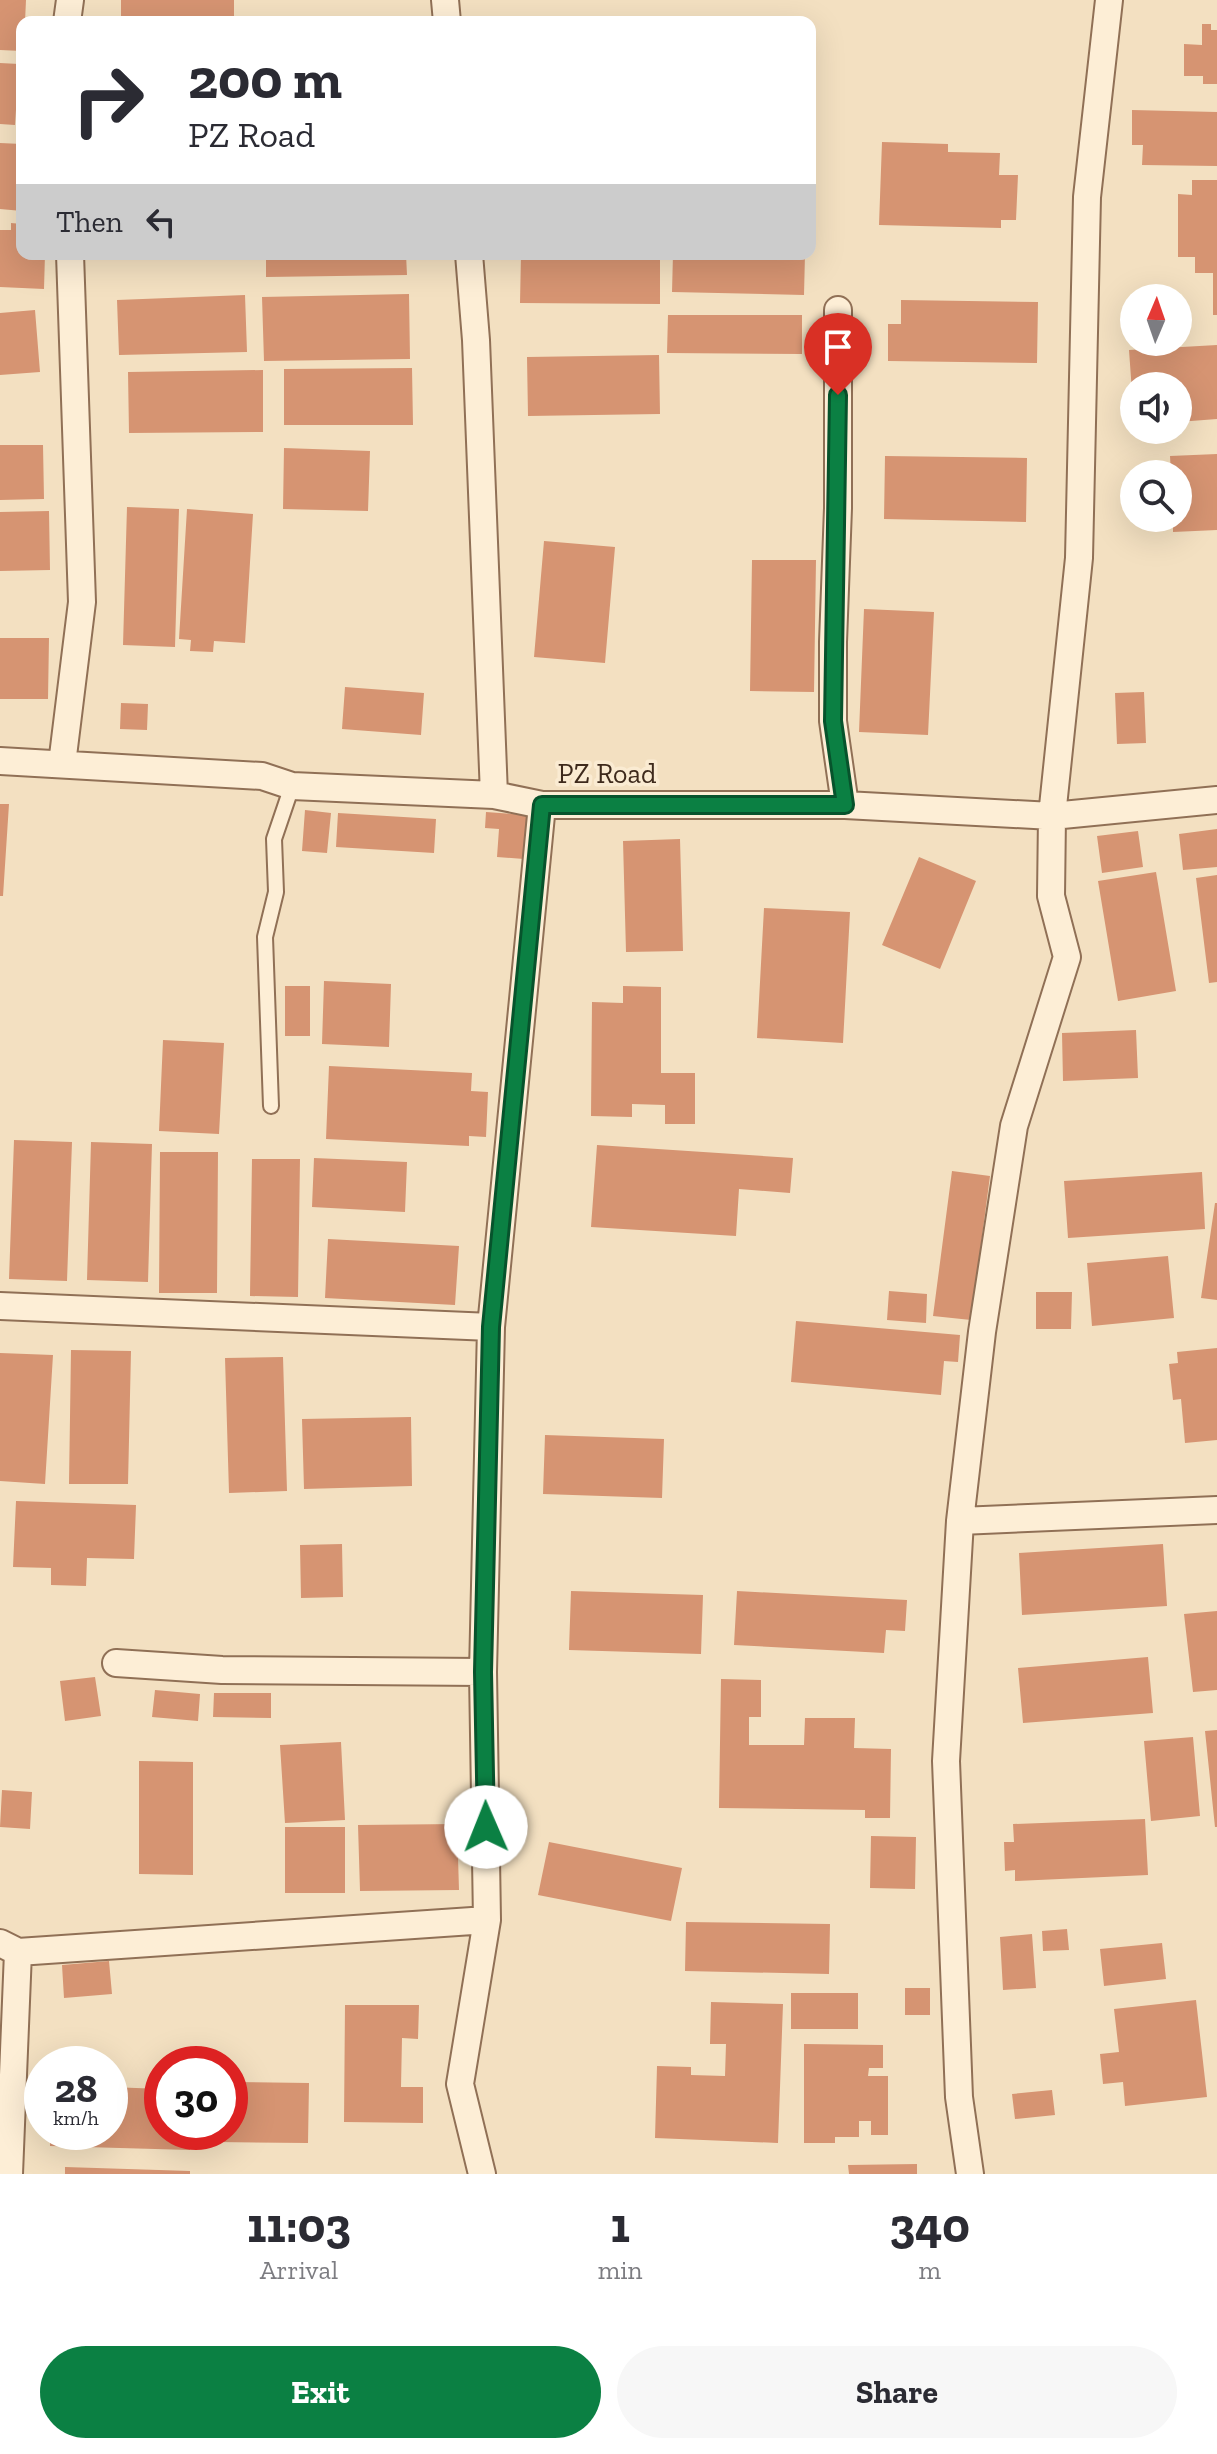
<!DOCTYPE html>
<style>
body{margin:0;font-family:"Zilla Slab",serif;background:#f7f7f7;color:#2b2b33;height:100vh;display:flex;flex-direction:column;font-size:30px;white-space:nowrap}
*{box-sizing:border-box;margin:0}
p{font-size:26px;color:#7c7c81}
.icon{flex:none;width:44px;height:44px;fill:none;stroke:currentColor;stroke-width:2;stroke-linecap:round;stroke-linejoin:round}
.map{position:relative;height:2174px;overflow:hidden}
.sheet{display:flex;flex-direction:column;background:#fff;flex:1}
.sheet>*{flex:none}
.hud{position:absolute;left:16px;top:16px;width:800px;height:244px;border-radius:16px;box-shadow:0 8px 32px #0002;background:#fff;color:#2b2b33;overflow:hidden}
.needle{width:52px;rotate:2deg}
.fabs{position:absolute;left:1120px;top:284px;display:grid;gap:16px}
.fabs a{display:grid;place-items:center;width:72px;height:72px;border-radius:50%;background:#fff;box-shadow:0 8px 32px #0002;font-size:40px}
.speed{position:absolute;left:24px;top:2046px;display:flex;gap:16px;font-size:40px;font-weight:700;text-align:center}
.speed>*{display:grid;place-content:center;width:104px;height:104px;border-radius:50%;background:#fff;box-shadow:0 8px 32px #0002;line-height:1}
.speed small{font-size:20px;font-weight:400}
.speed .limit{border:12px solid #d22;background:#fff;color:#111}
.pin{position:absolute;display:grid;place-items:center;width:68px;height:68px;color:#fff;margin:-82px -34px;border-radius:50% 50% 50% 0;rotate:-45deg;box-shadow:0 0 8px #0007}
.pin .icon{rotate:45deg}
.me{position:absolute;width:88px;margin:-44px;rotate:359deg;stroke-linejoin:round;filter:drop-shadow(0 0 6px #0008)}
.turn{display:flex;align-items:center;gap:28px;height:168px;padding:0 40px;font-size:36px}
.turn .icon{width:104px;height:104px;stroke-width:2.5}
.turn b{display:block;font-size:56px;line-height:68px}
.then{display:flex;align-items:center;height:76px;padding:0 40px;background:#0003;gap:16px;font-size:30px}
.eta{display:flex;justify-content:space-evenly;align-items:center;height:136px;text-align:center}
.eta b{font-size:48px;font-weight:700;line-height:56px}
.cta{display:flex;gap:16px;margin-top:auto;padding:16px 40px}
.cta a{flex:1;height:92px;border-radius:48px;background:#0b8043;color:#fff;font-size:32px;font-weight:700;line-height:92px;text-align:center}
.cta a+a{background:#f7f7f7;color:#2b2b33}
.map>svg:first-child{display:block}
.building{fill:#d69472}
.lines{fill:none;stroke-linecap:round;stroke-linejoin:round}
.service-casing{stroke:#907056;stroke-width:18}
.minor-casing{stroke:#907056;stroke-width:30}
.service{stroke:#fdeed6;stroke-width:14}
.minor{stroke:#fdeed6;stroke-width:26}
.route-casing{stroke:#07532c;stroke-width:20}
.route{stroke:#0b8043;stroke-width:14}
.labels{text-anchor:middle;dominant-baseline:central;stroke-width:7;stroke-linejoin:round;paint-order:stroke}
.street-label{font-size:28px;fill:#3e2a1c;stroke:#faebd2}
</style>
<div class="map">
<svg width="1217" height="2174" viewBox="0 0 1217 2174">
<rect width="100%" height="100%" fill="#f3e0c1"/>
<path class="building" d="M 0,0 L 26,0 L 25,22 L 22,22 L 22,51 L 0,50 Z
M 121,0 L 234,0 L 234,22 L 121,22 Z
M 1202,24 L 1211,24 L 1211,30 L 1217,30 L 1217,84 L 1203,84 L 1203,76 L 1184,76 L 1184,44 L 1202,45 Z
M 0,63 L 19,64 L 15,125 L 0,124 Z
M 1132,110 L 1217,112 L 1217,166 L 1142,165 L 1143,145 L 1132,145 Z
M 882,142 L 948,144 L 948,152 L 1000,153 L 999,175 L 1018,175 L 1016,220 L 1001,220 L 1001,228 L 879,225 Z
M 0,143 L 22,144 L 22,211 L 0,209 Z
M 1192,180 L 1217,180 L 1217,315 L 1213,315 L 1213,273 L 1195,273 L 1195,257 L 1178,257 L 1178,194 L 1192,195 Z
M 11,223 L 22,224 L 22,254 L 45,254 L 44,289 L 0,287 L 0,230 L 11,230 Z
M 266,254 L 406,254 L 407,275 L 266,277 Z
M 521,254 L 660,254 L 660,304 L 520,303 Z
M 673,254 L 805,254 L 804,295 L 672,292 Z
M 409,294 L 410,359 L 264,361 L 262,297 Z
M 245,295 L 247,352 L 119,355 L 117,300 Z
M 901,300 L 1038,302 L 1037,363 L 888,361 L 888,324 L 901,324 Z
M 35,310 L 40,372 L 0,375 L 0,313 Z
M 668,315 L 802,315 L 802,354 L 667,353 Z
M 1217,345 L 1217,419 L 1178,422 L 1178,386 L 1134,386 L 1134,392 L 1132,392 L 1129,350 Z
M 659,355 L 660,414 L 528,416 L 527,357 Z
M 412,368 L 413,425 L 284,425 L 284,369 Z
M 263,370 L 263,432 L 129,433 L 128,372 Z
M 0,445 L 43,445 L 44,499 L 0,500 Z
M 284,448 L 370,451 L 368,511 L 283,509 Z
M 1217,454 L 1217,530 L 1173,532 L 1173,518 L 1178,518 L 1178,474 L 1171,474 L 1170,456 Z
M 885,456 L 1027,458 L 1026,522 L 884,519 Z
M 127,507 L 179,509 L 175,647 L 123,645 Z
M 187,509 L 253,514 L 245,643 L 214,641 L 213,652 L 190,651 L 191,640 L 179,639 Z
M 49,511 L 50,570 L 0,571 L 0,512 Z
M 544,541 L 615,547 L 605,663 L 534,657 Z
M 752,560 L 816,560 L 814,692 L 750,691 Z
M 864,609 L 934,612 L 928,735 L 859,732 Z
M 0,638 L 49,638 L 48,699 L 0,699 Z
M 345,687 L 424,693 L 421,735 L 342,729 Z
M 1144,692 L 1146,743 L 1117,744 L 1115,693 Z
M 121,703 L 148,704 L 147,730 L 120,729 Z
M 0,804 L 9,804 L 3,896 L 0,896 Z
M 305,810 L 331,813 L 327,853 L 302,851 Z
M 486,812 L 527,815 L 524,859 L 497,857 L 499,829 L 485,828 Z
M 338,813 L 436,819 L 434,853 L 336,847 Z
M 1217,829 L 1217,867 L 1183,870 L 1179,834 Z
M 1138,831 L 1143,867 L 1102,873 L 1097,836 Z
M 680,839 L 683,951 L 626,952 L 623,841 Z
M 919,857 L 976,881 L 940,969 L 882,945 Z
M 1156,872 L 1176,991 L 1118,1001 L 1098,881 Z
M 1217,875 L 1217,982 L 1209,983 L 1196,878 Z
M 764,908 L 850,912 L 843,1043 L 757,1038 Z
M 324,981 L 391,984 L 389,1047 L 322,1044 Z
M 285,986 L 310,986 L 310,1036 L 285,1036 Z
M 623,986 L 661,987 L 661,1073 L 695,1073 L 695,1124 L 665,1124 L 665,1105 L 632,1104 L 632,1117 L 591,1116 L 592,1002 L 623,1003 Z
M 1136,1030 L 1138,1078 L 1063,1081 L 1062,1033 Z
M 163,1040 L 224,1043 L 219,1134 L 159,1131 Z
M 329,1066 L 472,1073 L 471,1091 L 488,1092 L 486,1137 L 469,1136 L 469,1146 L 326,1139 Z
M 14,1140 L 72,1142 L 67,1281 L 9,1279 Z
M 91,1142 L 152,1144 L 148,1282 L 87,1280 Z
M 597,1145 L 793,1158 L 790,1193 L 739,1189 L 736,1236 L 591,1227 Z
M 160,1152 L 218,1152 L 217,1293 L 159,1293 Z
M 314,1158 L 407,1162 L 405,1212 L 312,1207 Z
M 252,1159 L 300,1159 L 298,1297 L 250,1296 Z
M 952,1171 L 990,1176 L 971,1320 L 933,1316 Z
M 1202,1172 L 1205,1229 L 1068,1238 L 1064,1181 Z
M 1215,1203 L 1217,1203 L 1217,1300 L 1201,1298 Z
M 328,1239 L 459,1246 L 455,1305 L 325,1298 Z
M 1168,1256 L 1174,1318 L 1092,1326 L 1087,1263 Z
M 889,1291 L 927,1294 L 926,1323 L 887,1320 Z
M 1036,1292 L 1072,1292 L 1071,1329 L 1036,1329 Z
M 796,1321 L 960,1335 L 958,1362 L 944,1361 L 941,1395 L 791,1382 Z
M 1217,1348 L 1217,1440 L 1185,1443 L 1181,1399 L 1173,1400 L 1169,1364 L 1178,1363 L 1177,1352 Z
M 71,1350 L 131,1351 L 128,1484 L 69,1484 Z
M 0,1353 L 53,1355 L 45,1484 L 0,1481 Z
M 283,1357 L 287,1491 L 229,1493 L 225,1358 Z
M 411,1417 L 412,1486 L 304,1489 L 302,1419 Z
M 545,1435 L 664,1439 L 662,1498 L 543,1494 Z
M 16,1501 L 136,1505 L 134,1559 L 87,1558 L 86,1586 L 51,1585 L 51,1568 L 13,1567 Z
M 342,1544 L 343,1597 L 301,1598 L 300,1545 Z
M 1163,1544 L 1167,1606 L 1022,1615 L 1019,1553 Z
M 571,1591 L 703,1595 L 701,1654 L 569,1650 Z
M 737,1591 L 907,1600 L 905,1631 L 886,1630 L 884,1653 L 734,1645 Z
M 1217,1611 L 1217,1690 L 1193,1692 L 1184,1614 Z
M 1148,1657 L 1153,1713 L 1023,1723 L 1018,1668 Z
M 95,1677 L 101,1716 L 65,1721 L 60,1681 Z
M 721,1679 L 761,1680 L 761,1717 L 749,1717 L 749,1745 L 804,1745 L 805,1718 L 855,1718 L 854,1748 L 891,1749 L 890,1818 L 865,1818 L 865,1810 L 719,1808 Z
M 155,1690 L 200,1694 L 198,1721 L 152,1717 Z
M 214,1693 L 271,1693 L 271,1718 L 213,1717 Z
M 1217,1730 L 1217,1827 L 1215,1827 L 1205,1731 Z
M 1193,1737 L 1200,1816 L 1151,1821 L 1144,1741 Z
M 341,1742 L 345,1820 L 285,1823 L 280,1745 Z
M 139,1761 L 193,1762 L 193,1875 L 139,1874 Z
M 2,1790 L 32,1792 L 30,1829 L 0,1827 Z
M 1145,1819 L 1148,1875 L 1015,1881 L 1015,1870 L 1005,1871 L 1004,1842 L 1014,1842 L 1013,1824 Z
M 457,1824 L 459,1890 L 360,1891 L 358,1825 Z
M 285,1827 L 345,1827 L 345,1893 L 285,1893 Z
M 871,1836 L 916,1837 L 915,1889 L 870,1888 Z
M 549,1842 L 682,1868 L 671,1921 L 538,1895 Z
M 686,1922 L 830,1924 L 829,1974 L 685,1971 Z
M 1067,1929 L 1069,1950 L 1043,1951 L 1042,1931 Z
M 1032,1934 L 1036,1988 L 1003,1990 L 1000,1937 Z
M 1162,1943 L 1166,1979 L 1104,1986 L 1100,1949 Z
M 109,1961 L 112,1994 L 64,1998 L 62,1965 Z
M 905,1988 L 930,1988 L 930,2015 L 905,2015 Z
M 791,1993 L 858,1993 L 858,2029 L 791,2029 Z
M 1196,2000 L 1207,2097 L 1125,2106 L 1123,2082 L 1103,2084 L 1100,2054 L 1119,2052 L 1114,2009 Z
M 711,2002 L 783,2004 L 778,2143 L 655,2138 L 657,2066 L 691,2067 L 691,2075 L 725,2076 L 726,2044 L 710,2044 Z
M 345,2005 L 419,2005 L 418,2039 L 402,2038 L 401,2087 L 423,2087 L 423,2123 L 344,2122 Z
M 804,2044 L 883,2045 L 883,2068 L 869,2068 L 868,2076 L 888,2076 L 888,2135 L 871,2135 L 871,2121 L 859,2121 L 859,2137 L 835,2137 L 835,2143 L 804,2143 Z
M 230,2082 L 309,2083 L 308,2143 L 216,2142 L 216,2132 L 230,2132 Z
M 110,2087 L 162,2089 L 162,2132 L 191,2132 L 190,2150 L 50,2146 L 50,2132 L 110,2132 Z
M 1052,2090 L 1055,2115 L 1015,2119 L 1012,2094 Z
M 917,2164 L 917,2174 L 849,2174 L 848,2165 Z
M 65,2167 L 190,2171 L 190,2174 L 65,2174 Z"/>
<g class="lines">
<defs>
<path id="service" d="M 271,1106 L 265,937 L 276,892 L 274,839 L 292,786"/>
<path id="minor" d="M 445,0 L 447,22
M 67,22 L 70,0
M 469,254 L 476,340 L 494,795
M 838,310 L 838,508 L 833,642 L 833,721 L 845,805
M 0,761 L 262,776 L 292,786 L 494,795 L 542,805 L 845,805 L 1052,816 L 1217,800
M 62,764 L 82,602 L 70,254
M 0,1306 L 491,1327
M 960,1521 L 1217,1510
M 116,1663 L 222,1670 L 483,1672
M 0,1943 L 18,1952 L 487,1920
M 9,2174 L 18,1952
M 482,2174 L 460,2084 L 487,1920 L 483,1672 L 491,1327 L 542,805
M 970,2174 L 959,2097 L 946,1761 L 960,1521 L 982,1332 L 1014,1126 L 1067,957 L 1051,896 L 1052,816 L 1079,558 L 1087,197 L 1109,0"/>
</defs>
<use href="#service" class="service-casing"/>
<use href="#minor" class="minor-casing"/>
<use href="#service" class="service"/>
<use href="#minor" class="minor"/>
</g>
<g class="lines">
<defs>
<path id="route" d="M 486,1827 L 483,1672 L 491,1327 L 542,805 L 845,805 L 833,721 L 838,395"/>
</defs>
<use href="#route" class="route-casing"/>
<use href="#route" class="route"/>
</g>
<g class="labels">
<g class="street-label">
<text x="607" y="773">PZ Road</text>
</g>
</g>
</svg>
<div class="fabs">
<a><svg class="needle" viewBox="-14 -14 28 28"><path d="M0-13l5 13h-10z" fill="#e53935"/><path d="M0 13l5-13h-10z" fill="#7c7c81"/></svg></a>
<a><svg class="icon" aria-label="sound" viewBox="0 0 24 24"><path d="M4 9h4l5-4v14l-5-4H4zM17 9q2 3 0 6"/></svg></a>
<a><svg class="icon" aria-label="search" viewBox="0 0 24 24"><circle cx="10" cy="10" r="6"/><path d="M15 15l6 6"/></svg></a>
</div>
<div class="speed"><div>28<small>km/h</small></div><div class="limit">30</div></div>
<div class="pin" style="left:838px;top:395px;background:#d93025"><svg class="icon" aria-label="arrive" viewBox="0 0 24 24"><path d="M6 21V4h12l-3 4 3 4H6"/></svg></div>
<svg class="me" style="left:486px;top:1827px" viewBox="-20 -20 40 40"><circle r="19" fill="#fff"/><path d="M0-13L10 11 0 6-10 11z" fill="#0b8043"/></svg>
<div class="hud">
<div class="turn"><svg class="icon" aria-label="right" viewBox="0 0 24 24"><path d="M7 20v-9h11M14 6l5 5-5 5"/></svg><div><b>200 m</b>PZ Road</div></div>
<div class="then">Then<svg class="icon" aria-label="left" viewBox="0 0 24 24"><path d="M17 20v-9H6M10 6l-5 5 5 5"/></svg></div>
</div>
</div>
<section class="sheet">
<div class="eta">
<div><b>11:03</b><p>Arrival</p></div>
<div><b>1</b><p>min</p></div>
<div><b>340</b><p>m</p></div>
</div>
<div class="cta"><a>Exit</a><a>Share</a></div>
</section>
